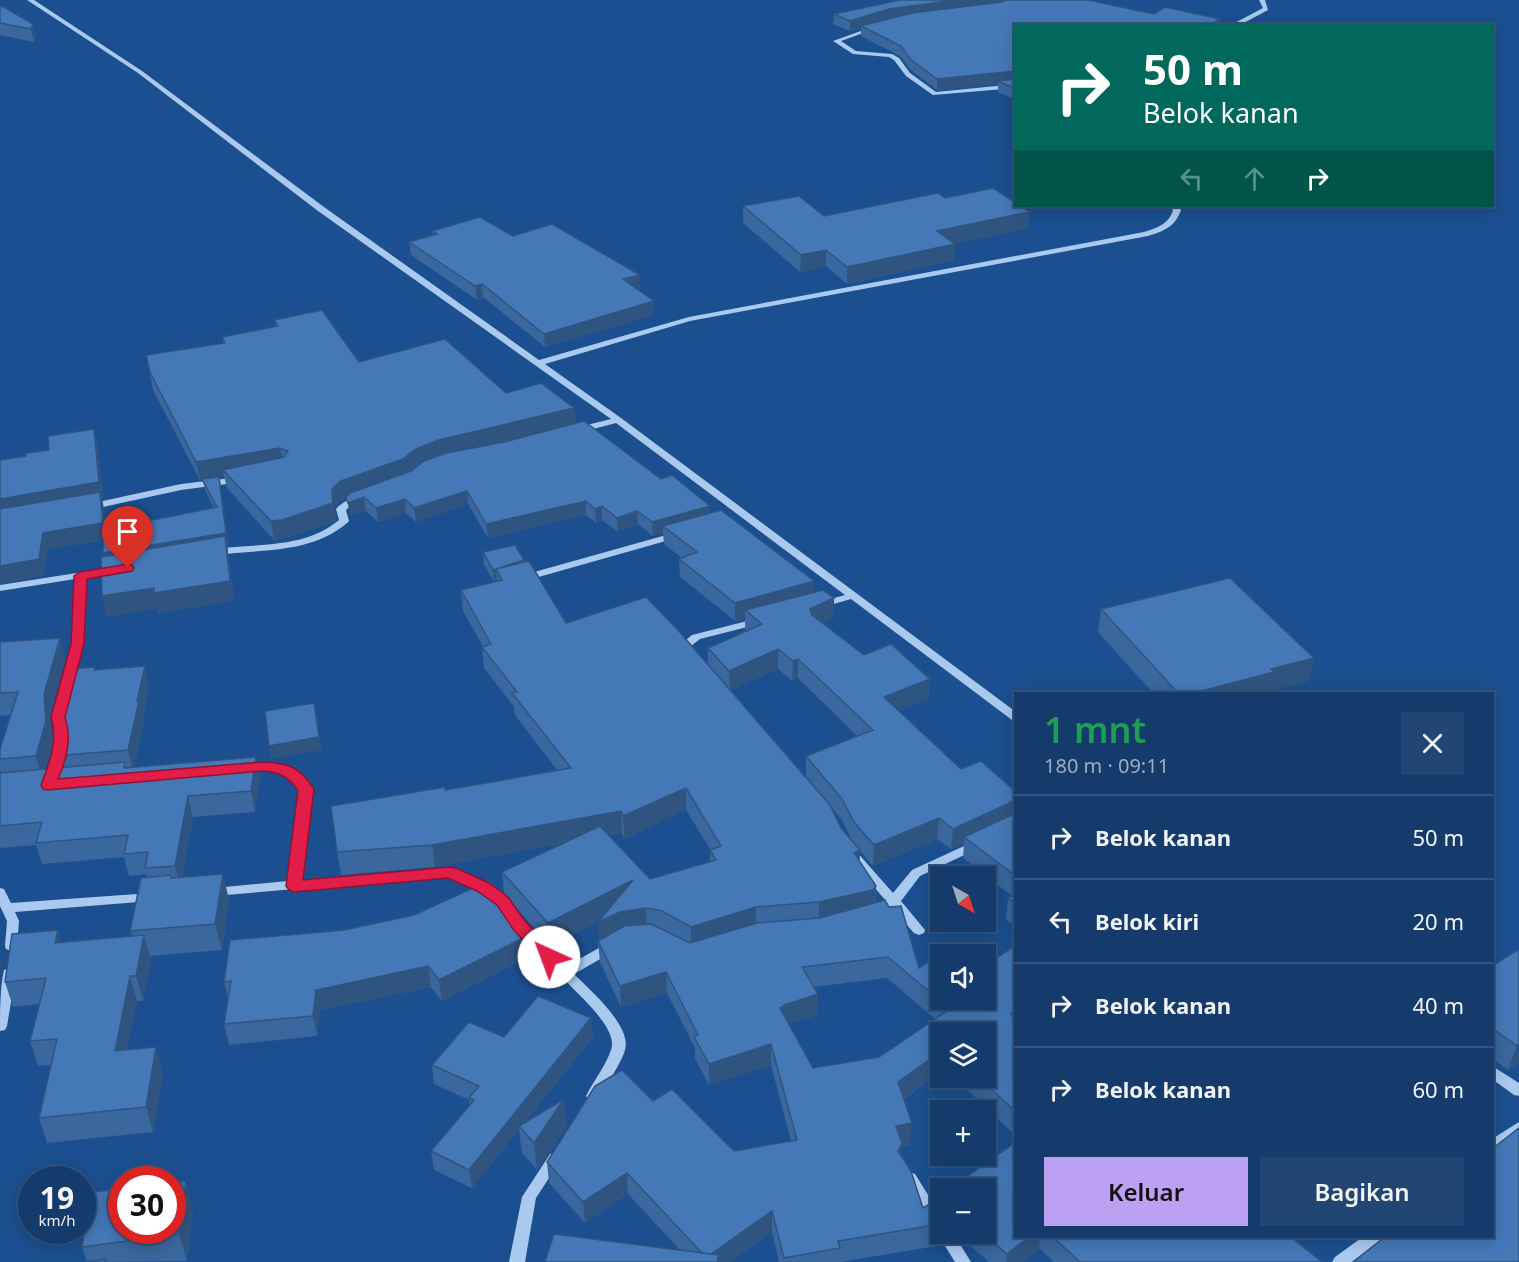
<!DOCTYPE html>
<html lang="id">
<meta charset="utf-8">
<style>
body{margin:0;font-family:"Noto Sans",sans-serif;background:#214673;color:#f1f3f6;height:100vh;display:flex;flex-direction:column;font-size:22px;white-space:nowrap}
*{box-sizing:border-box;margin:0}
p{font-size:20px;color:#9dadc1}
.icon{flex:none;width:33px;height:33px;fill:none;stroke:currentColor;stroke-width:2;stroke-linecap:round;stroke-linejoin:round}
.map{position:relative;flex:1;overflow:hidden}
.details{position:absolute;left:1014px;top:692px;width:480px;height:546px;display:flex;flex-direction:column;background:#143b6b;border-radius:0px;box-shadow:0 3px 15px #0003,0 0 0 2px #33557e}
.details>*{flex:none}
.guide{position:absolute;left:1014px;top:24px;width:480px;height:183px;border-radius:0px;box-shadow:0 3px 15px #0003,0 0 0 2px #33557e;background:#00695c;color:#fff;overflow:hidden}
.needle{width:39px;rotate:141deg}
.fabs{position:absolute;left:930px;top:866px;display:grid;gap:12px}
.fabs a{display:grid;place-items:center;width:66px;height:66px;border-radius:0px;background:#143b6b;box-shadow:0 3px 15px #0003,0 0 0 2px #33557e;font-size:30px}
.speed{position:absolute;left:18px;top:1166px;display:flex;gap:12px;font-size:30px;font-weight:700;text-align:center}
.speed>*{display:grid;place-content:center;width:78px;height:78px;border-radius:50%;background:#143b6b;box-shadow:0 3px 15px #0003,0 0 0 2px #33557e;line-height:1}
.speed small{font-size:15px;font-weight:400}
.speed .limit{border:9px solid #d22;background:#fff;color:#111}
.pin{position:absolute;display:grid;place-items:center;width:51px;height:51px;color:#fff;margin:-62px -26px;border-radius:50% 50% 50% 0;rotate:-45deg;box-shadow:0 0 6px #0007}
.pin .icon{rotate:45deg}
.me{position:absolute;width:66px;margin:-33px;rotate:317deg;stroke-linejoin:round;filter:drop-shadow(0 0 4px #0008)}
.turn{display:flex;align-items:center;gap:21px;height:126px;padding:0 30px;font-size:27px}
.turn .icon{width:78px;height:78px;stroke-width:2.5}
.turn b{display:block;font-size:42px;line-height:51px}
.lanes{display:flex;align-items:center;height:57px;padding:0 30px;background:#0003;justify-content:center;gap:30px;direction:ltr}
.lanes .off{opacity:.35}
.round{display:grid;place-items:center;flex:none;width:63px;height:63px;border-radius:0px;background:#214673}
.overview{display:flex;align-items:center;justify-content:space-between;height:102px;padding:0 30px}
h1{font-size:36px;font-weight:600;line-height:45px;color:#1e9e55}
.cta{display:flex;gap:12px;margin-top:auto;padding:12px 30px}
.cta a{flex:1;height:69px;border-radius:0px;background:#bca0f2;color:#111;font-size:24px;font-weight:600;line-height:69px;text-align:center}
.cta a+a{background:#214673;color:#f1f3f6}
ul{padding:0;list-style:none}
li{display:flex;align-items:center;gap:18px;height:84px;padding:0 30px;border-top:2px solid #33557e}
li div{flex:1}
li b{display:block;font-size:22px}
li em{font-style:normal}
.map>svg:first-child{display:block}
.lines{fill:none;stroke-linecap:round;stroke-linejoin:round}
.minor{fill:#a9c9ee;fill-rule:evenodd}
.wall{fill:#3a679d;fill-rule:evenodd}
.shaded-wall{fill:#305480}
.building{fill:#4478b7;stroke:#305480;stroke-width:1.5;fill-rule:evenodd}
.route{fill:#e11d48;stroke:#92132f;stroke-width:1.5}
</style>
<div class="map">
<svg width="1519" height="1262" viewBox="0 0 1519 1262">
<rect width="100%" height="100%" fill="#1b4f8f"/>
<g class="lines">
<path class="minor" d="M 27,0 L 34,0 L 142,71 L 324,207 L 539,360 L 689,317 L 1144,232 C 1157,228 1169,224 1173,210 L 1170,206 L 1177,206 L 1181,210 C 1175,227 1164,231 1148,236 L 690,321 L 545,364 L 621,418 L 1016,712 L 1016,721 L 1012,720 L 851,599 L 820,608 L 816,607 L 815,605 L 816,603 L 845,595 L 616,423 L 578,433 L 575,432 L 574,430 L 575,428 L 611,419 L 318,211 L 138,73 Z
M 1259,0 L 1265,0 L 1268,10 L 1238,26 L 1229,26 L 1263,8 Z
M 872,27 L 877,28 L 841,41 L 856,51 L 892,54 L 899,58 L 910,73 L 936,92 L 1016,84 L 1016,88 L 933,95 L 906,76 L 894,60 L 889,57 L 853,54 L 833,41 Z
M 239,477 L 244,480 L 242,482 L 181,490 L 89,510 L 84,507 L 89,504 L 181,484 Z
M 359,496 L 362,497 L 364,499 C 359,504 351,505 346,510 L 349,521 L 347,523 C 311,554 261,549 216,555 L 211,552 L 216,549 C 257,543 305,549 339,520 L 336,509 C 342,502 350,499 359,496 Z
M 677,532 L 680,533 L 682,535 L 680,537 L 528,580 L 524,581 L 519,578 L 520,576 Z
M 115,567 L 120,570 L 119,572 L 85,578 L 82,644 L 64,717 C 66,726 69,736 65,745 L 57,745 L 52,717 L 72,644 L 75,579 L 0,591 L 0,585 Z
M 759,618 L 763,619 L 764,621 L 763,623 L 700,639 L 691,646 L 692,652 L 691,654 L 687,655 L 682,652 L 680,645 L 692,635 Z
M 254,764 C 280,763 297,766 312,789 L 301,880 L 450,868 L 494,889 L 496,892 L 494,895 L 486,895 L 448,876 L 214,896 L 210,895 L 208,892 L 210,889 L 214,888 L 288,881 L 300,789 C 280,758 253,780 239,768 L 241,765 Z
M 975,841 L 979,842 L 981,845 L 979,848 L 920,876 L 901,901 L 925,930 L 924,933 L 919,935 L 914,933 L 893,909 C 887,915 883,922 874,919 L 872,916 L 886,901 L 846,854 L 848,851 L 856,851 L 893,893 L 912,870 Z
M 0,888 L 4,889 L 11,903 L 151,893 L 155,894 L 157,897 L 155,900 L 151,901 L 15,912 L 19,921 L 17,946 L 16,949 L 11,951 L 6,949 L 5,946 L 7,921 L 0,906 Z
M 526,927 L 531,929 L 567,966 L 606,944 L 611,942 L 616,944 L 617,947 L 616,950 L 574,974 C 590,990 632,1026 625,1050 C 622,1062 605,1087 598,1100 L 593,1102 L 588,1100 L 586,1096 C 593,1082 606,1065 611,1050 C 619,1028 577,994 563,978 L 559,977 L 558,973 L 521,935 L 520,932 L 521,929 Z
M 9,968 L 14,970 L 16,973 L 7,1026 L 5,1030 L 0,1031 C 0,1012 0,987 4,970 Z
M 1492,1066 L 1519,1083 L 1519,1096 L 1514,1095 L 1492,1079 Z
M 1519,1122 L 1519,1136 L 1492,1153 L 1492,1139 Z
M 555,1152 L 560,1154 L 562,1158 L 536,1198 L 525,1262 L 509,1262 L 522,1197 L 550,1154 Z
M 910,1172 L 915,1174 L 940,1214 L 940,1233 L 953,1233 L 971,1262 L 955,1262 L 940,1238 L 938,1232 L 935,1230 L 903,1178 L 905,1174 Z
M 1364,1236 L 1383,1236 L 1380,1241 L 1352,1262 L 1332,1262 L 1335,1257 Z"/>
</g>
<path class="wall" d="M 0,5 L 33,24 L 36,37 L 34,42 L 0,35 Z
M 834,14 L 1154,14 L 1220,19 L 1219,26 L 1016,26 L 1016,100 L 998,92 L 998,84 L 937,90 L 911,70 L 900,56 L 861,36 L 861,28 L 850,31 L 833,24 Z
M 945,198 L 1029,212 L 1028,228 L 955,244 L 954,260 L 847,284 L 826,266 L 800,272 L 743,223 L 743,206 L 824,216 Z
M 432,231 L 513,236 L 640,288 L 636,289 L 654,315 L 545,347 L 483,297 L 477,300 L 411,255 L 409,242 L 433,235 Z
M 274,320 L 359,362 L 574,408 L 575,423 L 814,581 L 813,592 L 834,598 L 834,617 L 822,622 L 864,655 L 930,679 L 928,699 L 898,711 L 961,769 L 1016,792 L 1016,927 L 1006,919 L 1008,898 L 1012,896 L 963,858 L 964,843 L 951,849 L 937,839 L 873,866 L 860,851 L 859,861 L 876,886 L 876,903 L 940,999 L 1016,945 L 1016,1136 L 954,1077 L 986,1077 L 940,1032 L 940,1072 L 904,1099 L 910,1145 L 902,1146 L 901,1155 L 923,1208 L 940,1218 L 940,1233 L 943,1233 L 942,1245 L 841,1262 L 779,1262 L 772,1232 L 730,1262 L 680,1250 L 628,1194 L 585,1223 L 549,1183 L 547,1162 L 653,1101 L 734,1151 L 791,1141 L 771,1065 L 709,1085 L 695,1058 L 695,1048 L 667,993 L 621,1007 L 600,962 L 598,941 L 599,940 L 598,922 L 599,921 L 550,946 L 504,894 L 502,872 L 563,843 L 435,867 L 341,875 L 337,852 L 445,790 L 557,770 L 515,715 L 514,707 L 484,668 L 482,647 L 483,646 L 463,611 L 461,590 L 494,582 L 484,565 L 483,552 L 524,560 L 524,562 L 566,623 L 708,665 L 708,648 L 747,631 L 745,629 L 745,619 L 735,621 L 680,577 L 679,559 L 682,558 L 664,544 L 663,533 L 653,536 L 638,524 L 618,532 L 602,520 L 596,523 L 586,515 L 488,538 L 468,504 L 416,522 L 406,513 L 378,522 L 366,511 L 350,516 L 347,498 L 344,499 L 334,507 L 336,521 L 285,538 L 274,540 L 227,488 L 224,476 L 217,477 L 221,489 L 228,545 L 227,545 L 234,601 L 158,613 L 157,608 L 107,617 L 102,596 L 104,556 L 103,540 L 48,549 L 43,575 L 0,584 L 0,460 L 26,456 L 49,450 L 94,429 L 98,445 L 103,498 L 102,499 L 104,509 L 106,529 L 214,508 L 205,490 L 203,480 L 200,480 L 153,390 L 146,355 L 223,343 L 222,337 L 275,326 ZM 778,669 L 792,681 L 798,678 L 857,736 L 806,756 L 806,776 L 842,820 L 852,841 L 730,690 ZM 686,810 L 710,849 L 710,862 L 650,879 L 608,835 L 622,833 L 624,839 ZM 887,978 L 935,1019 L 879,1057 L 813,1068 L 789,1024 L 817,1015 L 813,987 Z
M 1101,609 L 1314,658 L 1309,681 L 1270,691 L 1270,693 L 1153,693 L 1098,632 Z
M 0,642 L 65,659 L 50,716 L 53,743 L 45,769 L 57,768 L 53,756 L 96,670 L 149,686 L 143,717 L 144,722 L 134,767 L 260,778 L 255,812 L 193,817 L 182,877 L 229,900 L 222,950 L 150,956 L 151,960 L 143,1001 L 137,1001 L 127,1049 L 163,1072 L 153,1132 L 47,1143 L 39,1118 L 51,1065 L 38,1066 L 30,1041 L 39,1004 L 13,1007 L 5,982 L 62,942 L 132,936 L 130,931 L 147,877 L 146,874 L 129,876 L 124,857 L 42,864 L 36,845 L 0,848 L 0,773 L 1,773 L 0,770 L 0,749 L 10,715 L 0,716 Z
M 1519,949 L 1519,1063 L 1508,1070 L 1492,1058 L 1492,966 Z
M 535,953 L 442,1001 L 431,987 L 320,1010 L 317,1036 L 229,1045 L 224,1024 L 228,999 L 224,982 Z
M 591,1018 L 593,1037 L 525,1122 L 567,1126 L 537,1170 L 522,1153 L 519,1129 L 472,1188 L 434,1170 L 431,1151 L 470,1105 L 469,1100 L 434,1084 L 432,1065 L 504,1037 Z
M 193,1208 L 187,1261 L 85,1262 L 87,1262 L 82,1247 Z
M 956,1233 L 986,1233 L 1016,1236 L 1299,1236 L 1294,1240 L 1322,1262 L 1054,1262 L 1039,1248 L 1022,1262 L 989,1262 L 965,1241 L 961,1241 Z"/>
<path class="shaded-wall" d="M 957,0 L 1012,0 L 861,26 L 861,28 L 850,31 L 850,21 L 889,9 Z
M 1220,19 L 1219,26 L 1208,26 Z
M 33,24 L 36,37 L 34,42 L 31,29 Z
M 1016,71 L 1016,82 L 998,81 L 998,84 L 937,90 L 937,79 Z
M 1029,212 L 1028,228 L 955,244 L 954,260 L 847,284 L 847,267 L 937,231 Z
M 826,250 L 826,266 L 800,272 L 801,255 Z
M 640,275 L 640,288 L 623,293 L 623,279 Z
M 482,284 L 483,297 L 477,300 L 475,286 Z
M 654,301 L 654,315 L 545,347 L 544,334 Z
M 574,408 L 575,426 L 405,477 L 344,499 L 334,507 L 336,521 L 285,538 L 274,540 L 271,521 L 332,489 L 341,481 L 439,440 Z
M 94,429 L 98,445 L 103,498 L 102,499 L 104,509 L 107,539 L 48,549 L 43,575 L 0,584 L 0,499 Z
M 280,448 L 284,466 L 223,470 L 224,476 L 200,480 L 196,462 Z
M 219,477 L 221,489 L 228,545 L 227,545 L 234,601 L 158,613 L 157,608 L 107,617 L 102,596 L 154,588 L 230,581 L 106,565 L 103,553 L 226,533 Z
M 467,491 L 468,504 L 416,522 L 414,508 Z
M 364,497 L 366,511 L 350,516 L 348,503 Z
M 405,499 L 406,513 L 378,522 L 376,508 Z
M 586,501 L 586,515 L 488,538 L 486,524 Z
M 602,506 L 602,520 L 596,523 L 595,509 Z
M 710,506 L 711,519 L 663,526 L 663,533 L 653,536 L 652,522 Z
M 637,511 L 638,524 L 618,532 L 617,518 Z
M 496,569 L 497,581 L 494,582 L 493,570 Z
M 814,581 L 813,599 L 745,610 L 745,619 L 735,621 L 735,603 Z
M 834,598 L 834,617 L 809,628 L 810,609 Z
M 60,638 L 65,659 L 50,716 L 53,743 L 42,778 L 36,756 L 44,694 Z
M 778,649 L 778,669 L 730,691 L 729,671 Z
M 1314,658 L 1309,681 L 1270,691 L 1270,693 L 1194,693 L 1271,669 Z
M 798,659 L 798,678 L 792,681 L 793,661 Z
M 145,666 L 149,686 L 143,717 L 144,722 L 133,770 L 128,750 L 137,701 Z
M 930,679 L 928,699 L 883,717 L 884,697 Z
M 314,703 L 322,750 L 271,759 L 269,746 Z
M 256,757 L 260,778 L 255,812 L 251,791 Z
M 686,788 L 686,810 L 624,839 L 623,816 Z
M 188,796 L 193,817 L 180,887 L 175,866 Z
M 1016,800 L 1016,819 L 964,837 L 964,843 L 951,849 L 953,829 Z
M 621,811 L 622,833 L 435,867 L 432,845 Z
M 939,818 L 937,839 L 873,866 L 874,845 Z
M 860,850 L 859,872 L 854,853 Z
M 223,874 L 229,900 L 222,950 L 215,924 Z
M 633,880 L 635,902 L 550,946 L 548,923 Z
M 876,886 L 875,909 L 819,925 L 819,902 Z
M 756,907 L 756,930 L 691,950 L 691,927 Z
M 646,908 L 647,930 L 599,944 L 598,922 L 620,912 Z
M 58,930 L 66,955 L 55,943 Z
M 533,933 L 535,953 L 442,1001 L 439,980 Z
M 144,935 L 151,960 L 143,1001 L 136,976 Z
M 0,957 L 1,961 L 0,977 Z
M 428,966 L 431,987 L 320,1010 L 317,1036 L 313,1016 L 316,990 Z
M 666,972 L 667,993 L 621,1007 L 620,986 Z
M 130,976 L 137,1001 L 122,1076 L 115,1051 Z
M 818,994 L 817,1015 L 785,1025 L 780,1008 L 784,1005 Z
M 591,1018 L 593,1037 L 520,1128 L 519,1126 L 519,1129 L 472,1188 L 469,1170 Z
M 771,1044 L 771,1065 L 709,1085 L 709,1064 Z
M 1519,1044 L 1519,1063 L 1508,1070 L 1517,1046 Z
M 156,1047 L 163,1072 L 153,1132 L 146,1107 Z
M 940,1052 L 940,1072 L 897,1103 L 898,1082 Z
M 564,1099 L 567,1126 L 537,1170 L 534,1143 Z
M 912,1123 L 910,1145 L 902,1146 L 901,1165 L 896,1126 Z
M 627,1173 L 628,1194 L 585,1223 L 583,1202 Z
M 186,1181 L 193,1208 L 187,1261 L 179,1234 Z
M 772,1211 L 772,1232 L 730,1262 L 706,1262 L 706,1257 Z
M 1030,1236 L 1041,1236 L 1039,1248 L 1022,1262 L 1006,1262 L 1007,1254 Z
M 1283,1236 L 1299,1236 L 1279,1253 Z"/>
<path class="building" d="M 900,0 L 957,0 L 889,9 L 850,21 L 834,14 Z
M 1006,0 L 1088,0 L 1154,14 L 1165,7 L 1220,19 L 1208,26 L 1016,26 L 1016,71 L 937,79 L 911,60 L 901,46 L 861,26 L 912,13 L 1001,2 Z
M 0,5 L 33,24 L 31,29 L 0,23 Z
M 1016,79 L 1016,89 L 998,81 Z
M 993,188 L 1016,203 L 1016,206 L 1020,206 L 1029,212 L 937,231 L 955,244 L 847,267 L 826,250 L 801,255 L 743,206 L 799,196 L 824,216 L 938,193 L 945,198 Z
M 480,217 L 513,236 L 552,224 L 640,275 L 623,279 L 654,301 L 544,334 L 482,284 L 475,286 L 409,242 L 437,234 L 432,231 Z
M 322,310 L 359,362 L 445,339 L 506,393 L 541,383 L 574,408 L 439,440 L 416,449 L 403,459 L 341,481 L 332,489 L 333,503 L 282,520 L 271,521 L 223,470 L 284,457 L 288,451 L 280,448 L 196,462 L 150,372 L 146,355 L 225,343 L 222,337 L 278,326 L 274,320 Z
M 584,421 L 661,479 L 672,475 L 710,506 L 652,522 L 637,511 L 617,518 L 602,506 L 595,509 L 586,501 L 486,524 L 467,491 L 414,508 L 405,499 L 376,508 L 364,497 L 348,503 L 346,497 L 350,493 L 411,471 L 424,461 L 446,453 L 504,442 Z
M 94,429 L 99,482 L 0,499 L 0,460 L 26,456 L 26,453 L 49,450 L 48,436 Z
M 219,477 L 226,533 L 103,553 L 103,530 L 217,507 L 202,479 Z
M 100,492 L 103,523 L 43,533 L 39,559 L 0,566 L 0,509 Z
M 721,510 L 814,581 L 735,603 L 679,559 L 697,552 L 663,526 Z
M 225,536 L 230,581 L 154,593 L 154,588 L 102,596 L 101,557 Z
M 515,545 L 524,560 L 493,570 L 483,552 Z
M 529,561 L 566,623 L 646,597 L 677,629 L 830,805 L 841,828 L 860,850 L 854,853 L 876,886 L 873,890 L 819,902 L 756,907 L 691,927 L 662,911 L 646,908 L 620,912 L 598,922 L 633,880 L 548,923 L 502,872 L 600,826 L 650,879 L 716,860 L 710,850 L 721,846 L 686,788 L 623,816 L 621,811 L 432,845 L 337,852 L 331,806 L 445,787 L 445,790 L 571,768 L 512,693 L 517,692 L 482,647 L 491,644 L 461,590 L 502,580 L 496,569 Z
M 1230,578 L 1314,658 L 1271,669 L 1274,672 L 1194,693 L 1178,693 L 1101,609 Z
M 823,590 L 834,598 L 810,609 L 812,615 L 864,655 L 891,644 L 930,679 L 884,697 L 961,769 L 981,761 L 1016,792 L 1016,800 L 953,829 L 939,818 L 874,845 L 854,822 L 842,799 L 806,756 L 873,730 L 798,659 L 793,661 L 778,649 L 729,671 L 708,648 L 762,624 L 745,610 Z
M 60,638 L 44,694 L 46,721 L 36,756 L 0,759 L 0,749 L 18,692 L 0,693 L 0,642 Z
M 145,666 L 137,701 L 139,701 L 128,750 L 53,756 L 63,723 L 61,697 L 68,669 L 95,667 L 94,670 Z
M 314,703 L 319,737 L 269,746 L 265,711 Z
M 256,757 L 251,791 L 188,796 L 175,866 L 145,868 L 148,852 L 124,854 L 128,835 L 36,843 L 42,822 L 0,826 L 0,773 L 125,762 L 124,768 Z
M 1016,813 L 1016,876 L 964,837 Z
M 223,874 L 215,924 L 130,931 L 141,878 L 171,875 L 171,878 Z
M 488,881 L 494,885 L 509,908 L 533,933 L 439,980 L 428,966 L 316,990 L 313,1016 L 224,1024 L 231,981 L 224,982 L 230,940 L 344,930 L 414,915 Z
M 1016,893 L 1016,904 L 1008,898 Z
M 885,900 L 889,907 L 901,906 L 919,968 L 940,954 L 940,999 L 986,999 L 986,965 L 1016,945 L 1016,1012 L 1011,1014 L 1016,1018 L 1016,1112 L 978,1077 L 986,1077 L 986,1032 L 940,1032 L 940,1052 L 898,1082 L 912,1123 L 896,1126 L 902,1143 L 898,1151 L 911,1171 L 923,1208 L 931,1203 L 940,1218 L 940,1224 L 838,1241 L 840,1248 L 784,1258 L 772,1211 L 711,1254 L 702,1253 L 627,1173 L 583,1202 L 547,1162 L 595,1086 L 622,1070 L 653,1101 L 672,1089 L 734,1151 L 797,1140 L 771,1044 L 709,1064 L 694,1037 L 698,1035 L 666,972 L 620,986 L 598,941 L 624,926 L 651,924 L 690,943 L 757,923 L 820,918 ZM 888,957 L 950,1009 L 879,1057 L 813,1068 L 780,1008 L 785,1006 L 784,1005 L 818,994 L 802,967 Z
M 58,930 L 55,943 L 144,935 L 136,976 L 130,976 L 115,1051 L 156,1047 L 146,1107 L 39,1118 L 57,1039 L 30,1041 L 46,978 L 5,982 L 12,934 Z
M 957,944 L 970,954 L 941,954 Z
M 1519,949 L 1519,1044 L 1517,1046 L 1492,1028 L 1492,966 Z
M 538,996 L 591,1018 L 469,1170 L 431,1151 L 474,1100 L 469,1098 L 479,1086 L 432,1065 L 469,1022 L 504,1037 Z
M 564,1099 L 534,1143 L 519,1126 Z
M 1519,1128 L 1519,1262 L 1353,1262 L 1386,1236 L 1492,1236 L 1492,1149 Z
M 1016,1142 L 1016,1236 L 1030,1236 L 1007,1254 L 983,1233 L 986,1233 L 986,1188 L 951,1188 Z
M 186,1181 L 179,1234 L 82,1247 L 91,1192 L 122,1189 L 122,1230 L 172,1230 L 172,1183 Z
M 554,1234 L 718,1255 L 717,1262 L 545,1262 Z
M 1052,1236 L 1290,1236 L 1322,1262 L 1080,1262 Z
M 106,1259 L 105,1262 L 85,1262 Z"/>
<path class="route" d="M 128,564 L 132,565 L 134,568 L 132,571 L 87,579 L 84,644 L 65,717 C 72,739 67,758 58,779 L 262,762 C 288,763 299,766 314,789 L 303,880 L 450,867 L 456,868 L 489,883 L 508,897 L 524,920 L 555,953 L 557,957 L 555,962 L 543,962 L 513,929 L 497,905 L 477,891 L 448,878 L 294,892 L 289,890 L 286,886 L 298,790 C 287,776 280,772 262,771 L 48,790 L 43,789 L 41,785 C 50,762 58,741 51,717 L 71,644 L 74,576 L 80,572 Z"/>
</svg>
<div class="fabs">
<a><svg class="needle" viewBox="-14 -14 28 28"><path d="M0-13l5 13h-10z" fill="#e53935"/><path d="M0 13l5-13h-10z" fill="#9dadc1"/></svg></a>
<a><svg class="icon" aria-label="sound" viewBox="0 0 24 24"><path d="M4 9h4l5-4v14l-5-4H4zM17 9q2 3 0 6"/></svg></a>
<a><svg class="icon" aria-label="layers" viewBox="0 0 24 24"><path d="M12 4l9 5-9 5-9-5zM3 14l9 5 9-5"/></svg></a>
<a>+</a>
<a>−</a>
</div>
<div class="speed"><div>19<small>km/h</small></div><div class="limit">30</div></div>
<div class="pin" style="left:128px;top:568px;background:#d93025"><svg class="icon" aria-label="arrive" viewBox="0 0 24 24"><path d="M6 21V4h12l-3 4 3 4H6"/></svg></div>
<svg class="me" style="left:549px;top:957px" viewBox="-20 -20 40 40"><circle r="19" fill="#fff"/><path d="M0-13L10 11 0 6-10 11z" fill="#e11d48"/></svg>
<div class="guide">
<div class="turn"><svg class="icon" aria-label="right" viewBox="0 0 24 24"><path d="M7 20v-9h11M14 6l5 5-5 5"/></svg><div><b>50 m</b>Belok kanan</div></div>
<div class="lanes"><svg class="icon off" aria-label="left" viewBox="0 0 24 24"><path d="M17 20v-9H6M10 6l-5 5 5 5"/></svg><svg class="icon off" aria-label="ahead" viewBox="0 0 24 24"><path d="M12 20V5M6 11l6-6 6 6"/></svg><svg class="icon" aria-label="right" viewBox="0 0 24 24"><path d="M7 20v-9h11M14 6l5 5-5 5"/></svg></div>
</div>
<section class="details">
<div class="overview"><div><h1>1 mnt</h1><p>180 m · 09:11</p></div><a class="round"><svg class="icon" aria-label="close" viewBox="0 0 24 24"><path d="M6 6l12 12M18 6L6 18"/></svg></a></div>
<ul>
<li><svg class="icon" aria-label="right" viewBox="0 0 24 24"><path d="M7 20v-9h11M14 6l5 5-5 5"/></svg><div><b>Belok kanan</b></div><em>50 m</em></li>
<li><svg class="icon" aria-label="left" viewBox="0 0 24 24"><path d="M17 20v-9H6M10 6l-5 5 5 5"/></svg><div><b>Belok kiri</b></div><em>20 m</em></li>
<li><svg class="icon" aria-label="right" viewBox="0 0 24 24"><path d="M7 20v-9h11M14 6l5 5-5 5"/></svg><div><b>Belok kanan</b></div><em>40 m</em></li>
<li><svg class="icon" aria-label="right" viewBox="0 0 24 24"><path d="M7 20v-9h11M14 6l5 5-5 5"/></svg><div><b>Belok kanan</b></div><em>60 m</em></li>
</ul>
<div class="cta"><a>Keluar</a><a>Bagikan</a></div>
</section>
</div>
